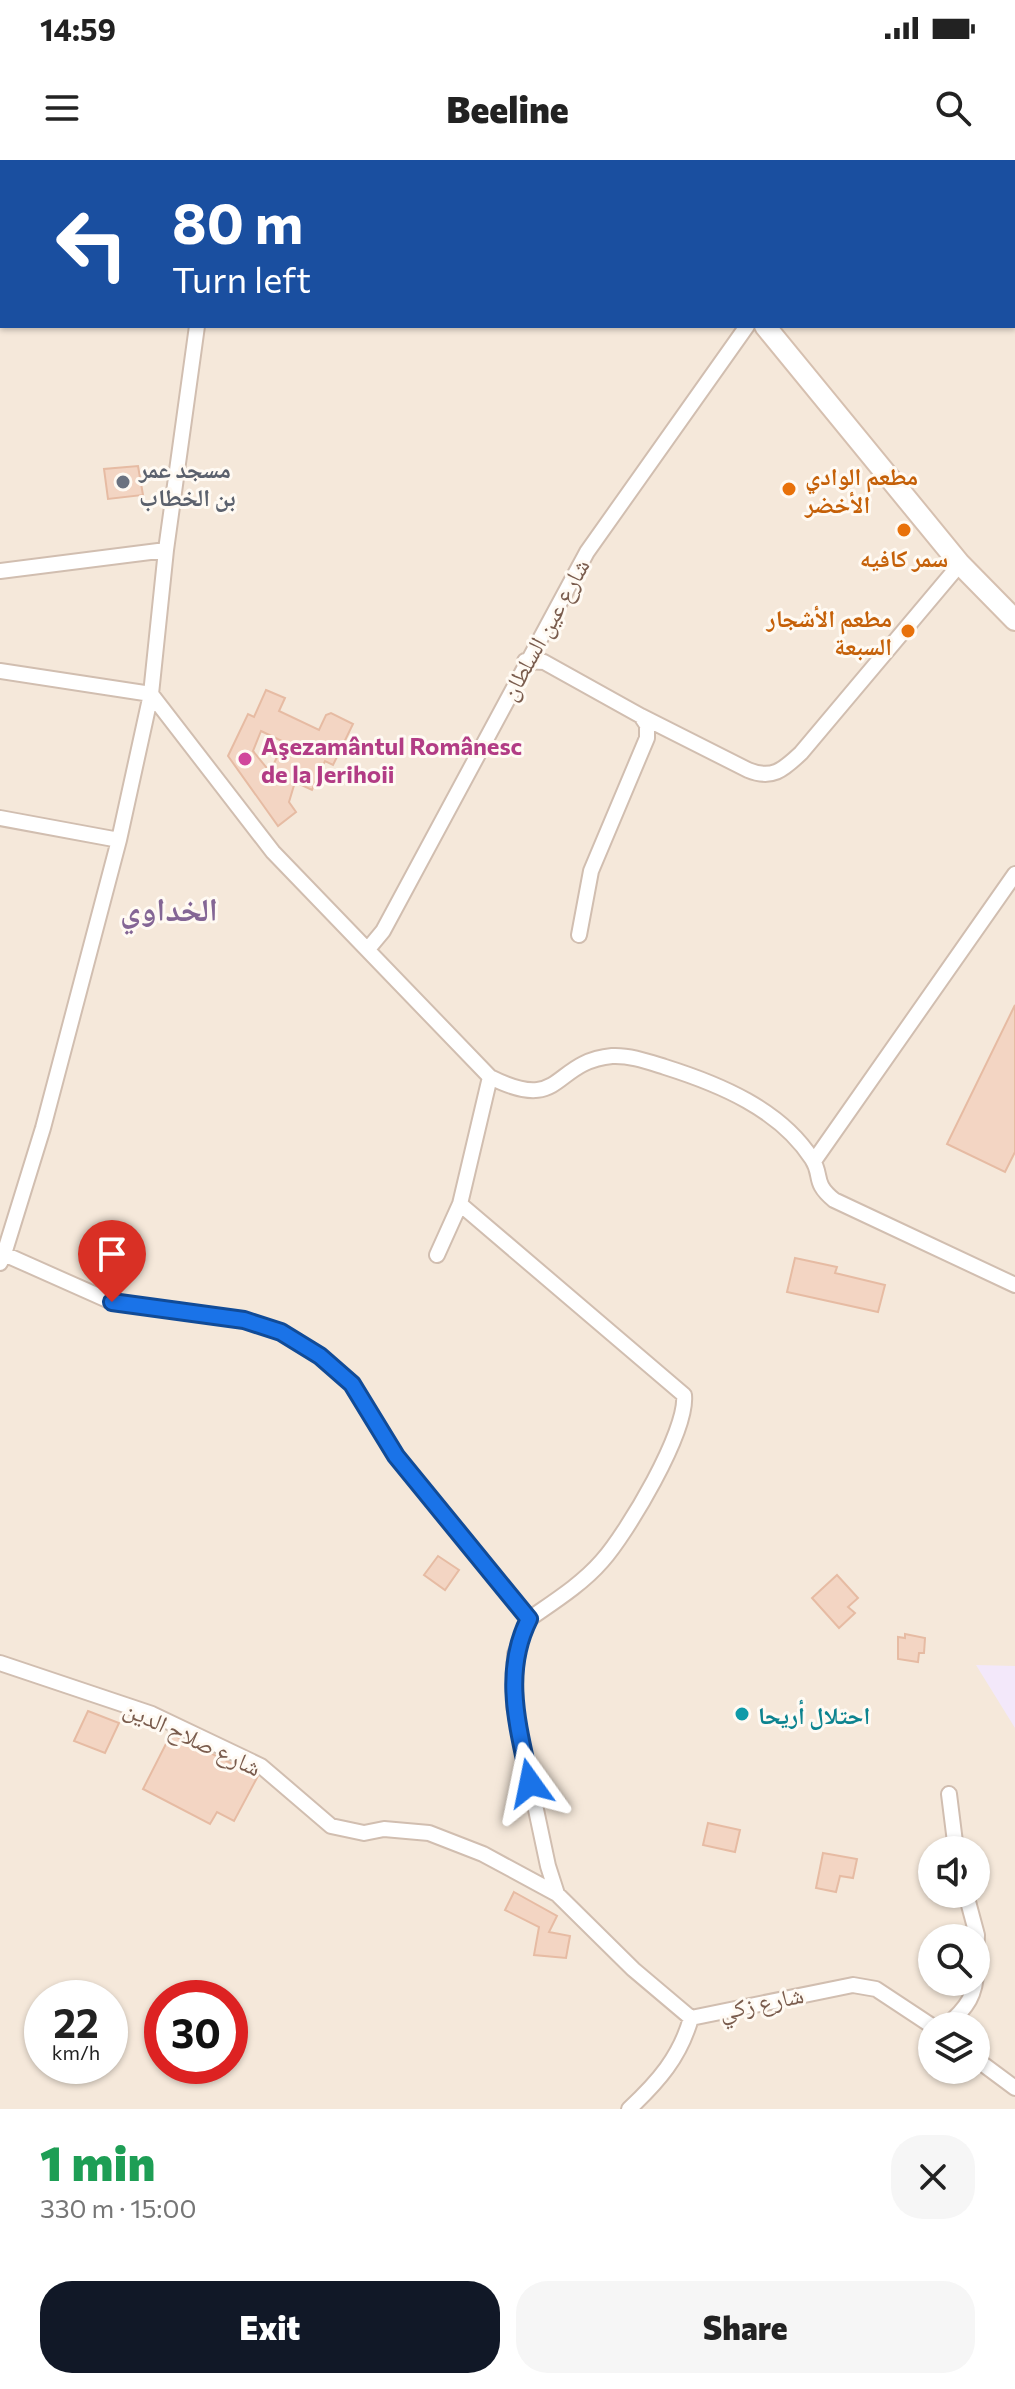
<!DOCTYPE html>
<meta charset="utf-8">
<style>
body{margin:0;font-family:Commissioner,"Noto Naskh Arabic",sans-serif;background:#f6f6f6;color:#222;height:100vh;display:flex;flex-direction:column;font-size:30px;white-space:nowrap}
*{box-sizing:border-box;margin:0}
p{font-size:26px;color:#767676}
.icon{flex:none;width:44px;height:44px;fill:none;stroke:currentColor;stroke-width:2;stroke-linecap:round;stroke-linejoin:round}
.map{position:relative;height:1949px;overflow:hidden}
.details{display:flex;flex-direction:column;background:#fff;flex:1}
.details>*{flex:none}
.top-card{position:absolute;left:0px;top:0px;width:1016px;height:168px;box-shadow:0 2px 6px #0004;background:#1a4fa0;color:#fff;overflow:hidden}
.tools{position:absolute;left:918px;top:1676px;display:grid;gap:16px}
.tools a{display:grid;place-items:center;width:72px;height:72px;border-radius:50%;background:#fff;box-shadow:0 2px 6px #0004;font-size:40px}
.speed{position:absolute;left:24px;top:1820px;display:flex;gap:16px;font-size:40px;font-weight:700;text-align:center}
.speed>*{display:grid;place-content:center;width:104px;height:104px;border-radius:50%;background:#fff;box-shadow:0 2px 6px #0004;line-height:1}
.speed small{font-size:20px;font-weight:400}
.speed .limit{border:12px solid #d22;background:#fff;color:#111}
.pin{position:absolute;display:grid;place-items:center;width:68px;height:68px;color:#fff;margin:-82px -34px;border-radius:50% 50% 50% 0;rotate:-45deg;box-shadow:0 0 8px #0007}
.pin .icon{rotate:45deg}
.me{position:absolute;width:88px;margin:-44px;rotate:348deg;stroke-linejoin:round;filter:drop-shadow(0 0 6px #0008)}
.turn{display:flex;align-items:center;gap:28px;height:168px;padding:0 40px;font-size:36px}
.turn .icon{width:104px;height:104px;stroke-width:2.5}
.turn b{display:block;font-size:56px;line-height:68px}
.round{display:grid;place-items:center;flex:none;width:84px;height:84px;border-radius:32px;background:#f6f6f6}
.head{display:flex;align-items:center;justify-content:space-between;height:136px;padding:0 40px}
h1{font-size:48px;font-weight:800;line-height:60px;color:#1e9e55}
.primary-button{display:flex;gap:16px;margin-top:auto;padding:16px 40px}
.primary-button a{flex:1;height:92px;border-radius:32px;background:#111827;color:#fff;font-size:32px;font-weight:800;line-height:92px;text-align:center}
.primary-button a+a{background:#f6f6f6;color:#222}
.status{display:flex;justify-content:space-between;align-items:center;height:56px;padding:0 40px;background:#fff;direction:ltr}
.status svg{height:22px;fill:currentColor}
header{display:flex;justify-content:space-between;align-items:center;height:104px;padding:0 40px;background:#fff;font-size:36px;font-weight:800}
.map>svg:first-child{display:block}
.residential{fill:#f5e8da;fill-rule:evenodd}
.education{fill:#f3e8fa}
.building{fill:#f3d5c3;stroke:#e6bba3;stroke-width:2;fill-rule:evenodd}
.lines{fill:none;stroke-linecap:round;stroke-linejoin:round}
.street-casing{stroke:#d1beb0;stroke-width:18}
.secondary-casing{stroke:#d6c0b0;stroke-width:24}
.street{stroke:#fff;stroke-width:14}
.secondary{stroke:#fff;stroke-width:20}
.route-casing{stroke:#114b97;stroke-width:20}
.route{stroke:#1a73e8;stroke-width:14}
.worship-dot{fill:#6b7280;stroke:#fffaf3;stroke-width:3}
.food-dot{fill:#e8710a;stroke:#fffaf3;stroke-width:3}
.hotel-dot{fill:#d1479c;stroke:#fffaf3;stroke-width:3}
.culture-dot{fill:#0f9aa8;stroke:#fffaf3;stroke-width:3}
.labels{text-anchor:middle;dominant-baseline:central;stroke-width:6;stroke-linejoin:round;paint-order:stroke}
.worship-label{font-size:24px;font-weight:bold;fill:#5b616d;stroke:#fffaf3;text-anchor:start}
.food-label{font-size:24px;font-weight:bold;fill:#c56008;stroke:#fffaf3;text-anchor:start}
.street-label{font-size:24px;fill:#7a5c4d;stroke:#fffaf3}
.hotel-label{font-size:24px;font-weight:bold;fill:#b23c85;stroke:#fffaf3;text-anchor:start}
.culture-label{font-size:24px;font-weight:bold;fill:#0d838f;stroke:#fffaf3;text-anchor:start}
.district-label{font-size:32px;font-weight:bold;fill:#846695;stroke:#fffaf3}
</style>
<div class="status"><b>14:59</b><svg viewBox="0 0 49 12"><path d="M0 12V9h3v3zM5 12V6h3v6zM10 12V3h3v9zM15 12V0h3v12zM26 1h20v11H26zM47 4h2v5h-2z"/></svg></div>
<header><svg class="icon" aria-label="menu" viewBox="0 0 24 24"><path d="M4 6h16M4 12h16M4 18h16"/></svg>Beeline<svg class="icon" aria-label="search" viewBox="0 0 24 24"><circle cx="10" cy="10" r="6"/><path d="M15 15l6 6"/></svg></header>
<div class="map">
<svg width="1015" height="1949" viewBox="0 0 1015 1949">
<rect width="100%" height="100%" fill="#fdf6ec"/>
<path class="residential" d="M 0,0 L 1015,0 L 1015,1949 L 0,1949 ZM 2,2 L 1014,2 L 1014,166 L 2,166 ZM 932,1690 L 976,1690 L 976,1734 L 932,1734 ZM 932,1778 L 976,1778 L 976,1822 L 932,1822 ZM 42,1838 L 110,1838 L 110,1906 L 42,1906 ZM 162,1838 L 230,1838 L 230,1906 L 162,1906 ZM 932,1866 L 976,1866 L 976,1910 L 932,1910 Z"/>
<path class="education" d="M 976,1505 L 1015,1506 L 1015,1568 Z"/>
<path class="building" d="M 138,306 L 143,335 L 108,339 L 104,309 Z
M 266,530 L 285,538 L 279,551 L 319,570 L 326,555 L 331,553 L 353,564 L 333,605 L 325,601 L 312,630 L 295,622 L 289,642 L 296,652 L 278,666 L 228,596 L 248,554 L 254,557 ZM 261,571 L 284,582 L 270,612 L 253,591 Z
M 1015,845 L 1015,992 L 1005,1012 L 947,984 Z
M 795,1098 L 837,1107 L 835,1113 L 885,1125 L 878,1152 L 787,1132 Z
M 438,1396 L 459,1410 L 445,1430 L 424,1415 Z
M 837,1415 L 858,1438 L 848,1447 L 855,1453 L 839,1468 L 812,1438 Z
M 905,1474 L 925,1478 L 924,1493 L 919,1493 L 918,1502 L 898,1499 L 898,1477 L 905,1478 Z
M 88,1551 L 119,1563 L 105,1593 L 74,1581 Z
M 171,1574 L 258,1616 L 234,1661 L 217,1652 L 210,1664 L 143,1629 Z
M 708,1663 L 740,1670 L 735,1692 L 703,1685 Z
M 823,1693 L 857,1699 L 853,1718 L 840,1716 L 836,1732 L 816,1728 Z
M 514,1732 L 557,1756 L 549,1772 L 570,1776 L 566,1798 L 534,1795 L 539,1767 L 505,1750 Z"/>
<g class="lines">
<defs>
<path id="street" d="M 938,0 L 939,2
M 220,2 L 220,0
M 1014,42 L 1015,42
M 1014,133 L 1015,135
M 0,411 L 166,390
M 525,501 L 544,502 L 641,556 L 647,565 L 647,578 L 591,711 L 579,775
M 0,511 L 151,534 L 273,692 L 490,917 L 460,1044
M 641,556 L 748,610 C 772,620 783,610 801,593 L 960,404
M 0,658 L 119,680
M 368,789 L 383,771 L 587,392 L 747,166
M 490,917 C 564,954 551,902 612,896 C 630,895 649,902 665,907 C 719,924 780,949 812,999 C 823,1016 812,1022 834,1040 L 1015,1125
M 814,1001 L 1015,714
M 4,1094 L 43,968 L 119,680 L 151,534 L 166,390 L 197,166
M 437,1095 L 460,1044 L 684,1235 C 688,1271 627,1373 602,1401 C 582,1424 555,1441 529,1459
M 0,1103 L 4,1094 L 112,1142 L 244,1160 L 281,1172 L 320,1196 L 352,1224 L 396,1296 L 529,1459 L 515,1494 L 514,1546 L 548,1706 L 557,1734
M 0,1503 L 152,1554 L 261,1606 L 331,1666 L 364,1673 L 384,1669 L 429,1673 L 483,1694 L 557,1734 L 633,1809 L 691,1858
M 949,1634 L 956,1690
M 966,1734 L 977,1775 L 976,1799
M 946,1866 C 967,1848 977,1834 976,1807
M 976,1899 L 1015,1928
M 629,1949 C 658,1922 680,1897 691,1858 L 853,1825 L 876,1829 L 932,1866"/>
<path id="secondary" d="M 613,0 L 614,2
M 765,166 L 960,404 L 1015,460"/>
</defs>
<use href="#street" class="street-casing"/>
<use href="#secondary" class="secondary-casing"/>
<use href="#street" class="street"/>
<use href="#secondary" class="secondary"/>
</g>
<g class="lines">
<defs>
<path id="route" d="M 112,1142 L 244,1160 L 281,1172 L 320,1196 L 352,1224 L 396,1296 L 529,1459 C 502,1513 518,1566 530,1623"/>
</defs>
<use href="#route" class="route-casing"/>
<use href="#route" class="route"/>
</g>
<circle class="worship-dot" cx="123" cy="322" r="8"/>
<g class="food-dot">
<circle cx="789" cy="329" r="8"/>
<circle cx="904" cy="370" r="8"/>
<circle cx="908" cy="471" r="8"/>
</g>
<circle class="hotel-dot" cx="245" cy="599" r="8"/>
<circle class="culture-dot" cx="742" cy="1554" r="8"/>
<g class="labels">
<g class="worship-label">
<text x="139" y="308">مسجد عمر<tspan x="139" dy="28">بن الخطاب</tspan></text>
</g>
<g class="food-label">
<text x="805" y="315">مطعم الوادي<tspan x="805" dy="28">الأخضر</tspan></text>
<text x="904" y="397" text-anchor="middle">سمر كافيه</text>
<text x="892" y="457" text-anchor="end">مطعم الأشجار<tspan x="892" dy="28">السبعة</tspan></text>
</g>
<g class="street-label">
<text transform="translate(544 469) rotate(-61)">شارع عين السلطان</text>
<text transform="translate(193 1577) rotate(25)">شارع صلاح الدين</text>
<text transform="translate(761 1842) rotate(-12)">شارع زكي</text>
</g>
<g class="hotel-label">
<text x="261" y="585">Aşezamântul Românesc<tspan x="261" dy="28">de la Jerihoii</tspan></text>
</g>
<g class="culture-label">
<text x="758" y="1554">احتلال أريحا</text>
</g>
<g class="district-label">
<text x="169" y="748">الخداوي</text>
</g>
</g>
</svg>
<div class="tools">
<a><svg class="icon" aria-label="sound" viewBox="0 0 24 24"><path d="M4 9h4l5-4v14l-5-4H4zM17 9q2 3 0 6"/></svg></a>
<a><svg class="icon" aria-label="search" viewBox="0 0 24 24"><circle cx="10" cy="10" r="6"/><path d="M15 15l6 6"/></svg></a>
<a><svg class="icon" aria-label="layers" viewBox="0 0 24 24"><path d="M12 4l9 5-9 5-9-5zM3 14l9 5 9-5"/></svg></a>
</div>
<div class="speed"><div>22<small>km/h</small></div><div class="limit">30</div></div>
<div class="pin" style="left:112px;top:1142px;background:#d93025"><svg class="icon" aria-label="arrive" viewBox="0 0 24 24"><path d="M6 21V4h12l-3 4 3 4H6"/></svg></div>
<svg class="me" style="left:530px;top:1623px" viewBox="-20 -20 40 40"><path d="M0-17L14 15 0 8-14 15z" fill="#1a73e8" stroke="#fff" stroke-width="4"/></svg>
<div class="top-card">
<div class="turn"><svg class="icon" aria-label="left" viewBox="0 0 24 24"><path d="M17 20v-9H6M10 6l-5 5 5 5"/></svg><div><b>80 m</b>Turn left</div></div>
</div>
</div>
<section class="details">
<div class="head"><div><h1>1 min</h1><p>330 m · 15:00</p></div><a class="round"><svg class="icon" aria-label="close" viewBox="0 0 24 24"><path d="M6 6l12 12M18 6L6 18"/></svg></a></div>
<div class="primary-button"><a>Exit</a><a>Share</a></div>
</section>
